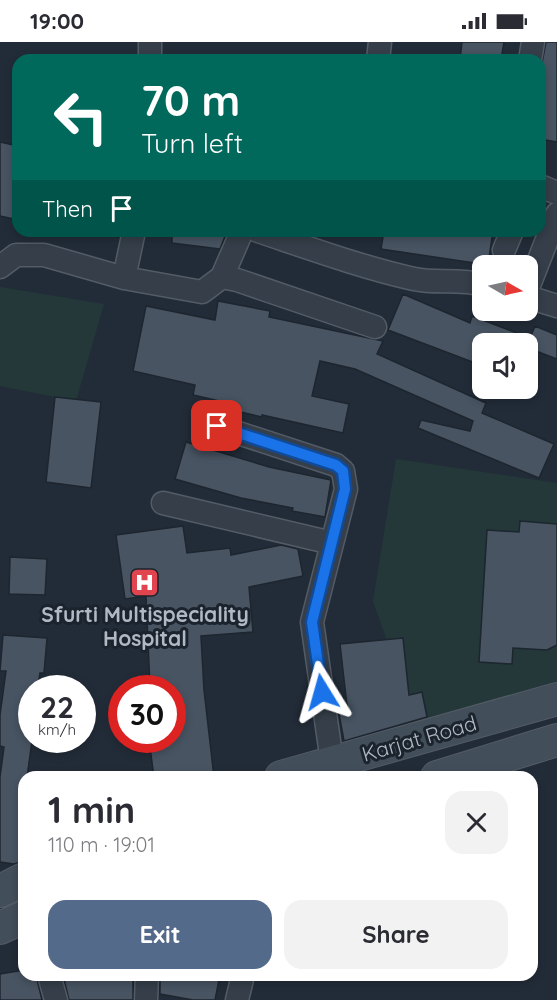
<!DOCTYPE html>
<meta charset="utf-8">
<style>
body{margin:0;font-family:Quicksand,sans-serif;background:#f2f2f3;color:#2b2b33;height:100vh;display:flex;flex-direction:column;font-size:22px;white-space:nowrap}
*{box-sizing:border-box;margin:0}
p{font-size:20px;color:#7c7c81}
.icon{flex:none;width:33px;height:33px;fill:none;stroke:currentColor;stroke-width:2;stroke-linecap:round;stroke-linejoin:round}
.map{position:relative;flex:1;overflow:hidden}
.panel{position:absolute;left:18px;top:729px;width:520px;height:210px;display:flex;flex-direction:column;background:#fff;border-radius:18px;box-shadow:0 3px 9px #0003}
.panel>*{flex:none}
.hud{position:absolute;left:12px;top:12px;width:534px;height:183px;border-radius:18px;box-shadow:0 3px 9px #0003;background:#00695c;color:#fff;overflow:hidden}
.needle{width:39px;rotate:99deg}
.fabs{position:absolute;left:472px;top:213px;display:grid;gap:12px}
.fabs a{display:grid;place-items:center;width:66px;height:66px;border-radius:12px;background:#fff;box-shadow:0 3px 9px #0003;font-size:30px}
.speed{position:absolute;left:18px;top:633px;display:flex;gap:12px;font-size:30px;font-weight:700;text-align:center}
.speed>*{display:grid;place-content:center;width:78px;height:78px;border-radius:50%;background:#fff;box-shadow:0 3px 9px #0003;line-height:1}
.speed small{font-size:15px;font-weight:400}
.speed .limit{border:9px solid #d22;background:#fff;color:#111}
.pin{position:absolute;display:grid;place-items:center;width:51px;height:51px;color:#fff;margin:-26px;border-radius:12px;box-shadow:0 3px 9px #0006}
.me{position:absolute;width:66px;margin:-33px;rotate:352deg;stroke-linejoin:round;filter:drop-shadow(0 0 4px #0008)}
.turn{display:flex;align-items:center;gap:21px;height:126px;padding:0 30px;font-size:27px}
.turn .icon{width:78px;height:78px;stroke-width:2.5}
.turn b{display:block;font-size:42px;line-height:51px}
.then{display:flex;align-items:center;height:57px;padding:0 30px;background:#0003;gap:12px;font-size:22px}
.round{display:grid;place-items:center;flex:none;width:63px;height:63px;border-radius:18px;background:#f2f2f3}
.summary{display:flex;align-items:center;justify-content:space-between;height:102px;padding:0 30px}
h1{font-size:36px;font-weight:800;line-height:45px}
.primary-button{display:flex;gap:12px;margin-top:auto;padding:12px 30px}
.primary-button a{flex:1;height:69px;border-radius:18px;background:#546a8a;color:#fff;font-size:24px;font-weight:800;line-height:69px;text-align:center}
.primary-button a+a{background:#f2f2f3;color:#2b2b33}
.status{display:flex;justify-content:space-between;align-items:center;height:42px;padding:0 30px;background:#fff;direction:ltr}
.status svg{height:16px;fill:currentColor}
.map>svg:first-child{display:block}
.green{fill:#243839}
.building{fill:#485462;stroke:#1d252f;stroke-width:1.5}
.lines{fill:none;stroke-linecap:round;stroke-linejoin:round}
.minor-casing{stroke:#535c66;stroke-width:25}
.secondary-casing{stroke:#535c66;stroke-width:34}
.minor{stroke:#353e49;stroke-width:22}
.secondary{stroke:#434e5b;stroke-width:32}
.route-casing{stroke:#114b97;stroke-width:15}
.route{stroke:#1a73e8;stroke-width:10}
.labels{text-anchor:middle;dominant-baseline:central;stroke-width:6;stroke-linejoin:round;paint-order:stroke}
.poi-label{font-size:21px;font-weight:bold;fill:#b0b9c5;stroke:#1b232d}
.street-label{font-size:21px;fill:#b0b9c5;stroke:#1b232d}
</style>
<div class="status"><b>19:00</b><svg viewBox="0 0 49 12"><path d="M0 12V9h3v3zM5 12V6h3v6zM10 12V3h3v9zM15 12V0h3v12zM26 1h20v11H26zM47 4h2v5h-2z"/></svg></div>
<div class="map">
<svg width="557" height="958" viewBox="0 0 557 958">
<rect width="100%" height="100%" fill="#222c38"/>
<path class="green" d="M 0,245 L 104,262 L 76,359 L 0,344 Z
M 396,417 L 557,441 L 557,643 L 420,693 L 373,559 Z"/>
<path class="building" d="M 462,0 L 504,0 L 501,18 L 460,18 Z
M 546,0 L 557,0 L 557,100 L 540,97 L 540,31 Z
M 0,100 L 18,104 L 18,178 L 0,174 Z
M 172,189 L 227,189 L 220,207 L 172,201 Z
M 384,189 L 493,189 L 488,223 L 381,207 Z
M 403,252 L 470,281 L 472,274 L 530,296 L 535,284 L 557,293 L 557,317 L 528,306 L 528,302 L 483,302 L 483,324 L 388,288 Z
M 218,259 L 270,269 L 269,275 L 383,299 L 377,312 L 486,361 L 482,371 L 554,402 L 539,436 L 418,386 L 421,378 L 470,389 L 473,379 L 355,327 L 320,319 L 312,354 L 349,362 L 343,391 L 262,373 L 262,375 L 236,369 L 237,363 L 193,353 L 195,343 L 133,329 L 146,264 L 215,278 Z
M 55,355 L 101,360 L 91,446 L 46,440 Z
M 186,400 L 269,425 L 331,438 L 325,475 L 292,469 L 293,466 L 241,456 L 175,437 Z
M 520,479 L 557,482 L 557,603 L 547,608 L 513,606 L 512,622 L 479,620 L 487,488 L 519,490 Z
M 183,484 L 187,511 L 230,506 L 231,513 L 281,503 L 298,507 L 303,534 L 249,545 L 253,590 L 201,594 L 204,648 L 214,735 L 154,735 L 149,698 L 172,698 L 172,646 L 150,646 L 146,554 L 125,557 L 116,493 Z
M 10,515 L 47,517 L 45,553 L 9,552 Z
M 3,593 L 47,596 L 44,631 L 40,631 L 38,646 L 32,646 L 32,699 L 27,735 L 24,735 L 24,801 L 21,820 L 14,822 L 0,820 L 0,735 L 4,705 L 0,704 L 0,673 L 6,629 L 0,629 Z
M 403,596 L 409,653 L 422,650 L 427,675 L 344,699 L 338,666 L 347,664 L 340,602 Z
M 24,928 L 24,933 L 36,933 L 42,958 L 0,958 L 0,932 Z
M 63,933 L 133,933 L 133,958 L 69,958 Z
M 160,933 L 220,933 L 215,958 L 193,958 L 160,952 Z"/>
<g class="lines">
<defs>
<path id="minor" d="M 150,18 L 150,0
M 378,18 L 380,0
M 530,18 L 533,0
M 540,144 L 557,151
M 258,189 C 309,206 361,225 414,237 C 436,242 460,236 483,243
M 504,208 L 512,189
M 0,225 L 16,213 L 44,213 L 124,236 L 202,250 L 222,235 L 237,238 L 375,285
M 222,235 L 242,189
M 124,236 L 134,189
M 528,246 L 557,172
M 528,255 L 557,264
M 217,384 L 336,423 L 343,429 L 346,447 L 312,580 L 332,720
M 163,461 L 332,501
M 49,933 L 56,958
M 146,958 L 147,933
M 237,958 L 243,933"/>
<path id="secondary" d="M 281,735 L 557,657
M 437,735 L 557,698
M 0,849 L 24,837
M 0,886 L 24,875"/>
</defs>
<use href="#minor" class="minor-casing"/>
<use href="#secondary" class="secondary-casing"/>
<use href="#minor" class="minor"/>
<use href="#secondary" class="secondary"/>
</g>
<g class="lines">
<defs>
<path id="route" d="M 217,384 L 336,423 L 343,429 L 345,447 L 312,580 L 322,650"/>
</defs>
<use href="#route" class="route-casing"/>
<use href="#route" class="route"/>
</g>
<defs>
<symbol id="hospital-square" viewBox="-11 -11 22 22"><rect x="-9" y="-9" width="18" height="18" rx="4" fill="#e0444e" stroke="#1b232d"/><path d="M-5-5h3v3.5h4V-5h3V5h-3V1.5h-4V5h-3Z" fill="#fff"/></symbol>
</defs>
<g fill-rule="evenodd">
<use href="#hospital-square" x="128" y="524" width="33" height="33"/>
</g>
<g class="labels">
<g class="poi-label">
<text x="145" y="572">Sfurti Multispeciality<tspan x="145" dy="24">Hospital</tspan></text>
</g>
<g class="street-label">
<text transform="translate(419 696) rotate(-16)">Karjat Road</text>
</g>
</g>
</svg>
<div class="fabs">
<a><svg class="needle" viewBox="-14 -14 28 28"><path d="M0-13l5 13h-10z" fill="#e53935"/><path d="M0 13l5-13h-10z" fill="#7c7c81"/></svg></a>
<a><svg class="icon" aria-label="sound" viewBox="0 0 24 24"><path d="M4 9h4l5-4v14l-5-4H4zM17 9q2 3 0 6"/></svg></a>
</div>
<div class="speed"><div>22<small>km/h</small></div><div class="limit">30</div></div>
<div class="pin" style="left:217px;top:384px;background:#d93025"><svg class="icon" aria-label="arrive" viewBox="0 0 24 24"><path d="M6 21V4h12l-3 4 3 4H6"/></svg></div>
<svg class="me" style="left:322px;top:650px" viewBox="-20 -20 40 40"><path d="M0-17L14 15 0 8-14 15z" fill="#1a73e8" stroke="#fff" stroke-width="4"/></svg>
<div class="hud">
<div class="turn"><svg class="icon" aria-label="left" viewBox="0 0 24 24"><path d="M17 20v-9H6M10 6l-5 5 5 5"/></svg><div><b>70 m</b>Turn left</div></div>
<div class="then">Then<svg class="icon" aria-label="arrive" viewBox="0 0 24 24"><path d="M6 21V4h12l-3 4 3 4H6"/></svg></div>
</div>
<section class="panel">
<div class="summary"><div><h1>1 min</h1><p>110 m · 19:01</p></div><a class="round"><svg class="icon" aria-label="close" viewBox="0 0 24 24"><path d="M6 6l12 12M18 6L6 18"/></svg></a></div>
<div class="primary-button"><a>Exit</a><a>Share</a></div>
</section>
</div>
